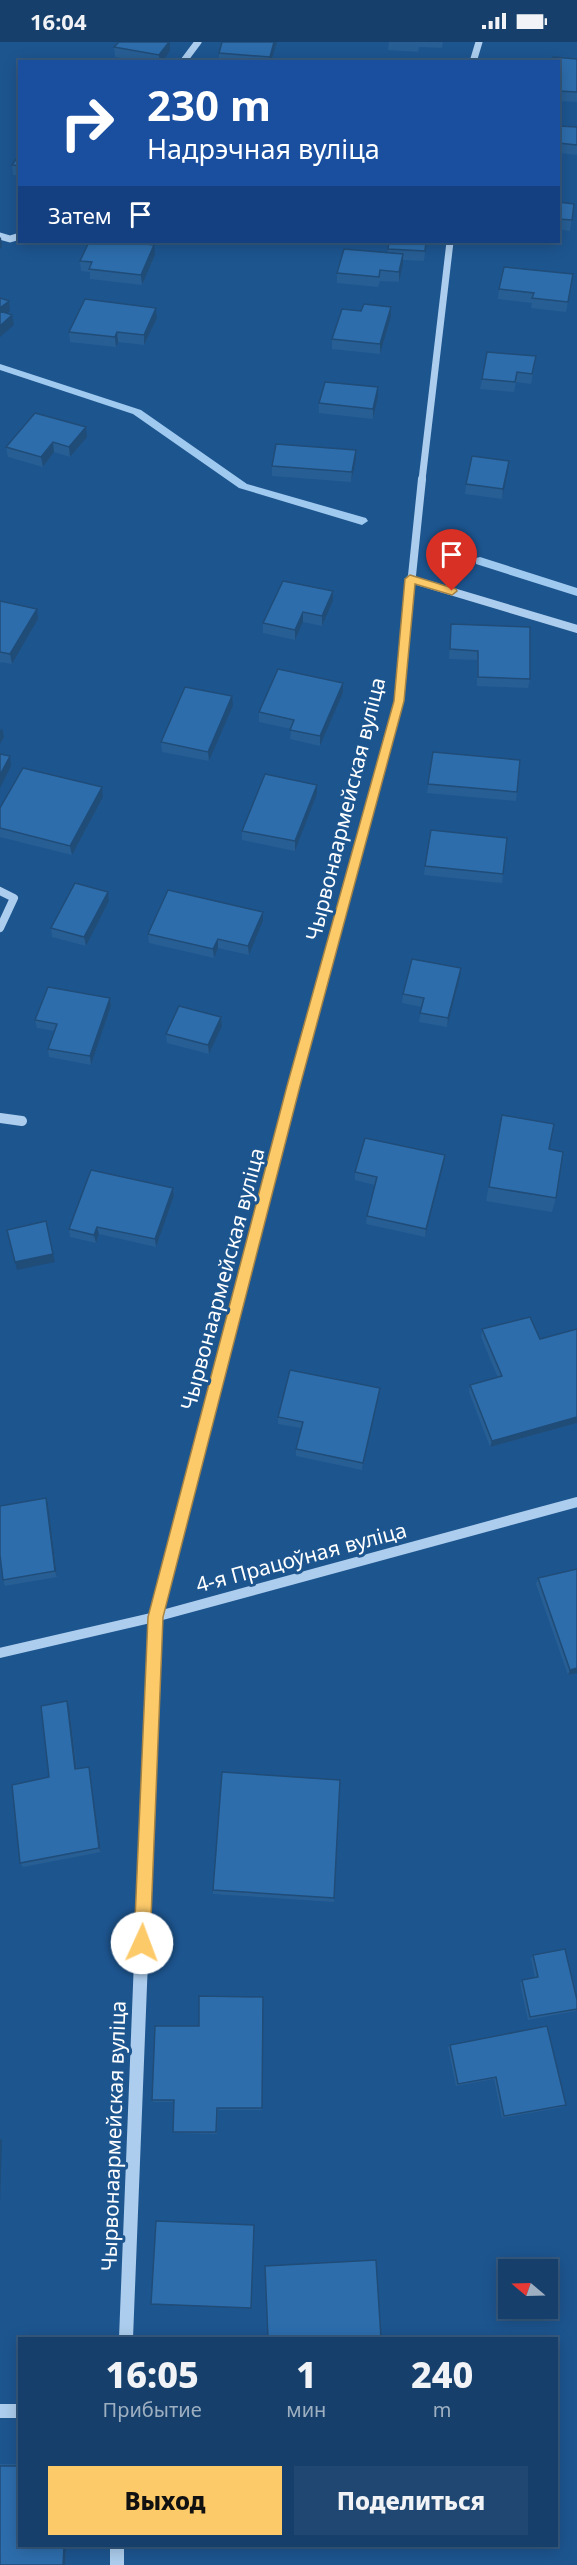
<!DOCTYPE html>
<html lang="ru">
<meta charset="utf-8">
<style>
body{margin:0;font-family:"Noto Sans",sans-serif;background:#1f4771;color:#f1f3f6;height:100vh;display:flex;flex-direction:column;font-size:22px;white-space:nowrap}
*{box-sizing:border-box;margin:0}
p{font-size:20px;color:#9eafc1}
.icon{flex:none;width:33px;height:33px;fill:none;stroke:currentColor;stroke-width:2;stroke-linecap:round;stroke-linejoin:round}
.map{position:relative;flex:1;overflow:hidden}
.drawer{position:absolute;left:18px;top:2295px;width:540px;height:210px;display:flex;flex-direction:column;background:#16406b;border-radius:0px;box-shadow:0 3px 15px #0003,0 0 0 2px #35597e}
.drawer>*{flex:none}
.top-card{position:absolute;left:18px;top:18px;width:542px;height:183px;border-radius:0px;box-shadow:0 3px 15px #0003,0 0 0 2px #35597e;background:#1a4fa0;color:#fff;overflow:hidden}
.needle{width:39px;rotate:289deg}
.controls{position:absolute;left:498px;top:2217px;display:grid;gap:12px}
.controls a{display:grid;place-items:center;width:60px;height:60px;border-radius:0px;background:#16406b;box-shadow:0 3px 15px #0003,0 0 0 2px #35597e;font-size:30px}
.pin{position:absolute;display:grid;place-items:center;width:51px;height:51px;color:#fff;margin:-62px -26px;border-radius:50% 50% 50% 0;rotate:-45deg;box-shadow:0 0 6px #0007}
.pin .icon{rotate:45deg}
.me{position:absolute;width:66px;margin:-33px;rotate:2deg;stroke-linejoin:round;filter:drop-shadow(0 0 4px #0008)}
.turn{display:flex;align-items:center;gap:21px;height:126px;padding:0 30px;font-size:27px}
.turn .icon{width:78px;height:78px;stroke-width:2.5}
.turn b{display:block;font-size:42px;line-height:51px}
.then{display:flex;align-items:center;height:57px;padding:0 30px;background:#0003;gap:12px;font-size:22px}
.eta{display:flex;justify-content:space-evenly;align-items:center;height:102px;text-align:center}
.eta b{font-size:36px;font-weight:800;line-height:42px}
.cta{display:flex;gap:12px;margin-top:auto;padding:12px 30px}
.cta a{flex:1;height:69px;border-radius:0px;background:#fdca6a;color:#111;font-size:24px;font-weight:800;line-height:69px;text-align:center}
.cta a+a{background:#1f4771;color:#f1f3f6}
.status{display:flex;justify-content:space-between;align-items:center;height:42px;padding:0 30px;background:#16406b;direction:ltr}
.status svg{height:16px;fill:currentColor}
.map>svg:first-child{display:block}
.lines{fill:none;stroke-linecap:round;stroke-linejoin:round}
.stream{fill:#9fc9ef;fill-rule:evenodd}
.minor-far3{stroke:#accded;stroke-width:7}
.minor-far2{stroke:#accded;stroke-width:8}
.minor-far1{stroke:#accded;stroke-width:10}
.minor{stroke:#accded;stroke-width:14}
.wall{fill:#275e94}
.shaded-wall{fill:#204c78}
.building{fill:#2d6dac;stroke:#204c78;stroke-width:1.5}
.route{fill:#fdca6a;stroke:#a48345;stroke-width:1.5}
.labels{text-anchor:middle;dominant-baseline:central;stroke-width:6;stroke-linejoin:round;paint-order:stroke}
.street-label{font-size:21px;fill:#fff;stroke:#1d558f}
</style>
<div class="status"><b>16:04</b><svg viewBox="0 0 49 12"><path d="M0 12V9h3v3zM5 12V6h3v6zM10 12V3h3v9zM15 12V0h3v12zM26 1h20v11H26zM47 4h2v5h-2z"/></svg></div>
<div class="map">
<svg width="577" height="2523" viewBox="0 0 577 2523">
<rect width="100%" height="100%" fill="#1d558f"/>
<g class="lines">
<path class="stream" d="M 0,322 L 141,368 L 247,442 L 366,476 L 368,479 L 362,483 L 239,446 L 133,372 L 0,328 Z
M 480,515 L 577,546 L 577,554 L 476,522 L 476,516 Z"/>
<path class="minor-far3" d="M 183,20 L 198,0
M 473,20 L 479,0
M 0,194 L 10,197 L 20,194
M 422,438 L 450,200"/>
<path class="minor-far2" d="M 410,537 L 577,587
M 0,849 L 14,856 L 0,886
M 310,985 L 399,659 L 422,437"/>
<path class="minor-far1" d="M 0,1076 L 22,1079
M 0,1611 L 155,1575 L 577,1460
M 151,1669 L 155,1575 L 310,984"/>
<path class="minor" d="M 126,2296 L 151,1667
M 0,2369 L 20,2369
M 117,2504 L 117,2523"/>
</g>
<path class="wall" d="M 277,0 L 271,20 L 219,20 L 219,11 Z
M 389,0 L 443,0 L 442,6 L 419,5 L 418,10 L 388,8 Z
M 114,5 L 170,9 L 162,20 L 140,20 L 115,15 Z
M 577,17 L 577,60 L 558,59 L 558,20 Z
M 558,84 L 577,85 L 577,113 L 558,111 Z
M 20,112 L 20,134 L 13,133 L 12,123 Z
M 558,160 L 574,162 L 570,189 L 558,187 Z
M 426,200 L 424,219 L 403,218 L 399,240 L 380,239 L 378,245 L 337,241 L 337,231 L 388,211 L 388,207 Z
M 155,213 L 142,243 L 90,237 L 90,230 L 81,229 L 80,219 Z
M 573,232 L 566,270 L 531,266 L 532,261 L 498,257 L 499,247 Z
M 156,266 L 157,276 L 144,303 L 118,300 L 116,305 L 70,300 L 69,290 Z
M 391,275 L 380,312 L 332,307 L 332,297 Z
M 536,314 L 531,342 L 516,340 L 514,350 L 480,347 L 482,337 Z
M 378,345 L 378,355 L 373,377 L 319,371 L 319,361 Z
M 87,395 L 70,415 L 54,410 L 43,425 L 8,415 L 6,405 Z
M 356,418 L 351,440 L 272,434 L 272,424 Z
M 509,419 L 502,457 L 465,452 L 466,442 Z
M 333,549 L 333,559 L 322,584 L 303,580 L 295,598 L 263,591 L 263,581 Z
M 0,559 L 38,577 L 12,622 L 1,620 L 0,622 Z
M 451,582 L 530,637 L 528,646 L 477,644 L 477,618 L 449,617 Z
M 343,641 L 343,651 L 320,704 L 290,697 L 291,687 L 259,680 L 259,670 Z
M 233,664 L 209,719 L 162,710 L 161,700 Z
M 433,710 L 517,750 L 516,759 L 427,751 Z
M 317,752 L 295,809 L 242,798 L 242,789 Z
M 103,755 L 72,813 L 0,795 L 0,766 Z
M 425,824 L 503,832 L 502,841 L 424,833 Z
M 108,850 L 109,859 L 86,904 L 52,895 L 51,886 Z
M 263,870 L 263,879 L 249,913 L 218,906 L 214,916 L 149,901 L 148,892 Z
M 460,935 L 447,985 L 419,980 L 422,965 L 402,961 L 403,952 Z
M 110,956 L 111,964 L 91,1023 L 49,1015 L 48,1007 L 54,989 L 37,986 L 35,978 Z
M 221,975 L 222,984 L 209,1012 L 167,1001 L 166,992 Z
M 502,1073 L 549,1107 L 556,1156 L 552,1170 L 486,1159 Z
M 444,1121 L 425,1195 L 366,1182 L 367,1174 L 375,1143 L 355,1138 L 355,1130 Z
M 173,1146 L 174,1154 L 156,1205 L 99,1192 L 96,1201 L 70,1195 L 69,1187 Z
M 482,1287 L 540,1297 L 577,1287 L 577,1381 L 490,1405 L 469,1350 L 470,1343 L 498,1336 L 481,1295 Z
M 380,1346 L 379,1353 L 362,1428 L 296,1414 L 296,1407 L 301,1386 L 278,1382 L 278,1375 Z
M 48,1462 L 57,1535 L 5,1544 L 3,1538 Z
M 577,1527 L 577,1631 L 568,1633 L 536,1542 L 538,1536 Z
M 67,1659 L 69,1665 L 77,1727 L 89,1725 L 90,1730 L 101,1810 L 23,1825 L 20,1821 L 49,1735 Z
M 340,1738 L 334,1860 L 213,1852 L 213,1848 Z
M 533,1913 L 577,1958 L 576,1969 L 528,1978 L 520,1941 L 522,1938 L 535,1936 L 531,1916 Z
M 263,1955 L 262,2068 L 218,2068 L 217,2092 L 174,2091 L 173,2090 L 174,2060 L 153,2060 L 152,2058 L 199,1984 Z
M 450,2003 L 566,2063 L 563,2065 L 502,2076 L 494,2037 L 456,2044 L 448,2005 Z
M 0,2422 L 20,2422 L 20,2504 L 66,2504 L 65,2523 L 0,2523 Z"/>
<path class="shaded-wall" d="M 170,0 L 170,9 L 162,20 L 159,20 L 159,13 Z
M 274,0 L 277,0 L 271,20 L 270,20 L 270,15 Z
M 1,195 L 2,205 L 0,207 L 0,196 Z
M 154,203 L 155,213 L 142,243 L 141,233 Z
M 403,212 L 403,222 L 399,240 L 399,230 Z
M 9,259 L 10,269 L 0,277 L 0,266 Z
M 391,265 L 391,275 L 380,312 L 380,302 Z
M 156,266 L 157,276 L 144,303 L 144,293 Z
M 12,273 L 14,283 L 0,295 L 0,284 Z
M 117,290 L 118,300 L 116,305 L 115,295 Z
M 378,345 L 378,355 L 373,377 L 373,367 Z
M 86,385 L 87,395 L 70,415 L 69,405 Z
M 53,400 L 54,410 L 43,425 L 41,415 Z
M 356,408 L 356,418 L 351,440 L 352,430 Z
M 509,419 L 508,429 L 502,457 L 503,447 Z
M 333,549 L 333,559 L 322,584 L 322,574 Z
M 37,567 L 38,577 L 12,622 L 10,612 Z
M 303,570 L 303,580 L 295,598 L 295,588 Z
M 343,641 L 343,651 L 320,704 L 320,694 Z
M 232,654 L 233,664 L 209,719 L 208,710 Z
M 2,686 L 4,695 L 0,702 L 0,689 Z
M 10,714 L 11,724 L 0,746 L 0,733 Z
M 317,743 L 317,752 L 295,809 L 295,799 Z
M 102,745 L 103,755 L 72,813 L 70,804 Z
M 108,850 L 109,859 L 86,904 L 84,895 Z
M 263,870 L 263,879 L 249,913 L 248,904 Z
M 218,897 L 218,906 L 214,916 L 213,907 Z
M 461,926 L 460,935 L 447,985 L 448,976 Z
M 110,956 L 111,964 L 91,1023 L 90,1014 Z
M 221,975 L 222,984 L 209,1012 L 208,1003 Z
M 445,1113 L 444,1121 L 425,1195 L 426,1187 Z
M 173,1146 L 174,1154 L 156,1205 L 155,1197 Z
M 97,1185 L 99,1192 L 96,1201 L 94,1193 Z
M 53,1212 L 55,1220 L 17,1228 L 15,1220 Z
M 380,1346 L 379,1353 L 362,1428 L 363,1421 Z
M 577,1375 L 577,1381 L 490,1405 L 492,1399 Z
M 46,1456 L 48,1462 L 57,1535 L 55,1529 Z
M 577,1626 L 577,1631 L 568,1633 L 570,1628 Z
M 67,1659 L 69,1665 L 77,1732 L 75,1727 Z
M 89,1725 L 90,1730 L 101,1810 L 99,1806 Z
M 0,2097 L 2,2098 L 0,2162 Z
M 64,2504 L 66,2504 L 65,2523 L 63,2523 Z"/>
<path class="building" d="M 119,0 L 169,0 L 159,13 L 114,5 Z
M 222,0 L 274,0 L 270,15 L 219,11 Z
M 553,15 L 577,17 L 577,50 L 558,49 L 558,20 L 553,20 Z
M 558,84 L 577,85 L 577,103 L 558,101 Z
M 20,112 L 20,124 L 12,123 Z
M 558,160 L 574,162 L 572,178 L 558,177 Z
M 89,200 L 126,200 L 154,203 L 141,233 L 89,227 L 92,220 L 80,219 Z
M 389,200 L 426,200 L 425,209 L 388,207 Z
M 344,207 L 403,212 L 399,230 L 380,228 L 379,235 L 337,231 Z
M 504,225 L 573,232 L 568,260 L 532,256 L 534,251 L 499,247 Z
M 0,256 L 9,259 L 0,266 Z
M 85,257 L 156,266 L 144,293 L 117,290 L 115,295 L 69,290 Z
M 364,262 L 391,265 L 380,302 L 332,297 L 342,267 L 361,269 Z
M 0,269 L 12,273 L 0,284 Z
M 487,310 L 536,314 L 532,332 L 517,330 L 515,340 L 482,337 Z
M 325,340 L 378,345 L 373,367 L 319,361 Z
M 35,371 L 86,385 L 69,405 L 53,400 L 41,415 L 6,405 Z
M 276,402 L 356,408 L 352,430 L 272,424 Z
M 472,414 L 509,419 L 503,447 L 466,442 Z
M 283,539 L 333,549 L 322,574 L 303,570 L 295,588 L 263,581 Z
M 0,559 L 37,567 L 10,612 L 0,610 Z
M 451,582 L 530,585 L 530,637 L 478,635 L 478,609 L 450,607 Z
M 278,627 L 343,641 L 320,694 L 290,688 L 294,678 L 259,670 Z
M 185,645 L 232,654 L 208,710 L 161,700 Z
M 433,710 L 520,718 L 517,750 L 428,742 Z
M 0,712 L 10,714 L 0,733 Z
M 23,726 L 102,745 L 70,804 L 0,786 L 0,766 Z
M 265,732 L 317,743 L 295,799 L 242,789 Z
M 431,788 L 507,796 L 503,832 L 425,824 Z
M 75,841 L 108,850 L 84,895 L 51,886 Z
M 168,848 L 263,870 L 248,904 L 218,897 L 213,907 L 148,892 Z
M 412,917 L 461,926 L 448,976 L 420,971 L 424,956 L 403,952 Z
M 48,945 L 110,956 L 90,1014 L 48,1007 L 57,982 L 35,978 Z
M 179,964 L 221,975 L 208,1003 L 166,992 Z
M 502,1073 L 554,1082 L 549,1107 L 563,1110 L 556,1156 L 489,1145 Z
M 365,1096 L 445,1113 L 426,1187 L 367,1174 L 377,1135 L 355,1130 Z
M 91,1128 L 173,1146 L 155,1197 L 97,1185 L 94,1193 L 69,1187 Z
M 46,1179 L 53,1212 L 15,1220 L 7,1188 Z
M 530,1275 L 540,1297 L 577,1287 L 577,1375 L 492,1399 L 470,1343 L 502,1334 L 482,1287 Z
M 290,1328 L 380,1346 L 363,1421 L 296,1407 L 303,1380 L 278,1375 Z
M 46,1456 L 55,1529 L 3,1538 L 0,1513 L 0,1464 Z
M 577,1527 L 577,1626 L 570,1628 L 538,1536 Z
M 67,1659 L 75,1727 L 89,1725 L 99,1806 L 20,1821 L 12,1743 L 49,1735 L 41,1664 Z
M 222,1730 L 340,1738 L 334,1856 L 213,1848 Z
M 565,1907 L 577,1958 L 577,1967 L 530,1975 L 522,1938 L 538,1935 L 533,1913 Z
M 199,1954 L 263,1955 L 262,2066 L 217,2066 L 216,2090 L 173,2090 L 174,2058 L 152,2058 L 155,1984 L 199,1984 Z
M 547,1984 L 566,2063 L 504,2074 L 496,2035 L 458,2042 L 450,2003 Z
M 156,2179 L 254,2183 L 251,2266 L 151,2262 Z
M 376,2218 L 381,2296 L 268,2296 L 265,2224 Z
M 0,2424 L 20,2424 L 20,2504 L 64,2504 L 63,2523 L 0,2523 Z"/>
<path class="route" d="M 410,533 L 456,547 L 457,549 L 452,553 L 415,542 L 404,659 L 300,1044 L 163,1575 L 150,1901 L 148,1907 L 142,1909 L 136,1907 L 134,1901 L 148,1575 L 287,1044 L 394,659 L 405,537 Z"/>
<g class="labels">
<g class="street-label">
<text transform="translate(345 767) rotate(-76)">Чырвонаармейская вуліца</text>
<text transform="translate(222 1237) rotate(-75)">Чырвонаармейская вуліца</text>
<text transform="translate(301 1515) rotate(-15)">4-я Працоўная вуліца</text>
<text transform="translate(113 2094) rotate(-88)">Чырвонаармейская вуліца</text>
</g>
</g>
</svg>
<div class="controls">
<a><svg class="needle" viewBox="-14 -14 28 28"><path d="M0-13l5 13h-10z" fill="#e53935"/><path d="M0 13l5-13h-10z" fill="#9eafc1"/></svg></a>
</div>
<div class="pin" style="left:452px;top:549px;background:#d93025"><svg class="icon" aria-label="arrive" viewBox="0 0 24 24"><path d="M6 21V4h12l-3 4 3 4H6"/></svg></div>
<svg class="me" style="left:142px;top:1901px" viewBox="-20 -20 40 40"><circle r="19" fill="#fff"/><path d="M0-13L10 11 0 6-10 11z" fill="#fdca6a"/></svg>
<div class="top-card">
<div class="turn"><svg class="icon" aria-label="right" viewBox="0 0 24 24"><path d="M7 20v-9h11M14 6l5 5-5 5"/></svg><div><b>230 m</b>Надрэчная вуліца</div></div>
<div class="then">Затем<svg class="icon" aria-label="arrive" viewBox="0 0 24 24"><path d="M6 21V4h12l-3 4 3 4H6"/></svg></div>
</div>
<section class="drawer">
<div class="eta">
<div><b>16:05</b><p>Прибытие</p></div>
<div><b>1</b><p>мин</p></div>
<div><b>240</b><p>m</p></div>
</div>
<div class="cta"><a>Выход</a><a>Поделиться</a></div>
</section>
</div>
